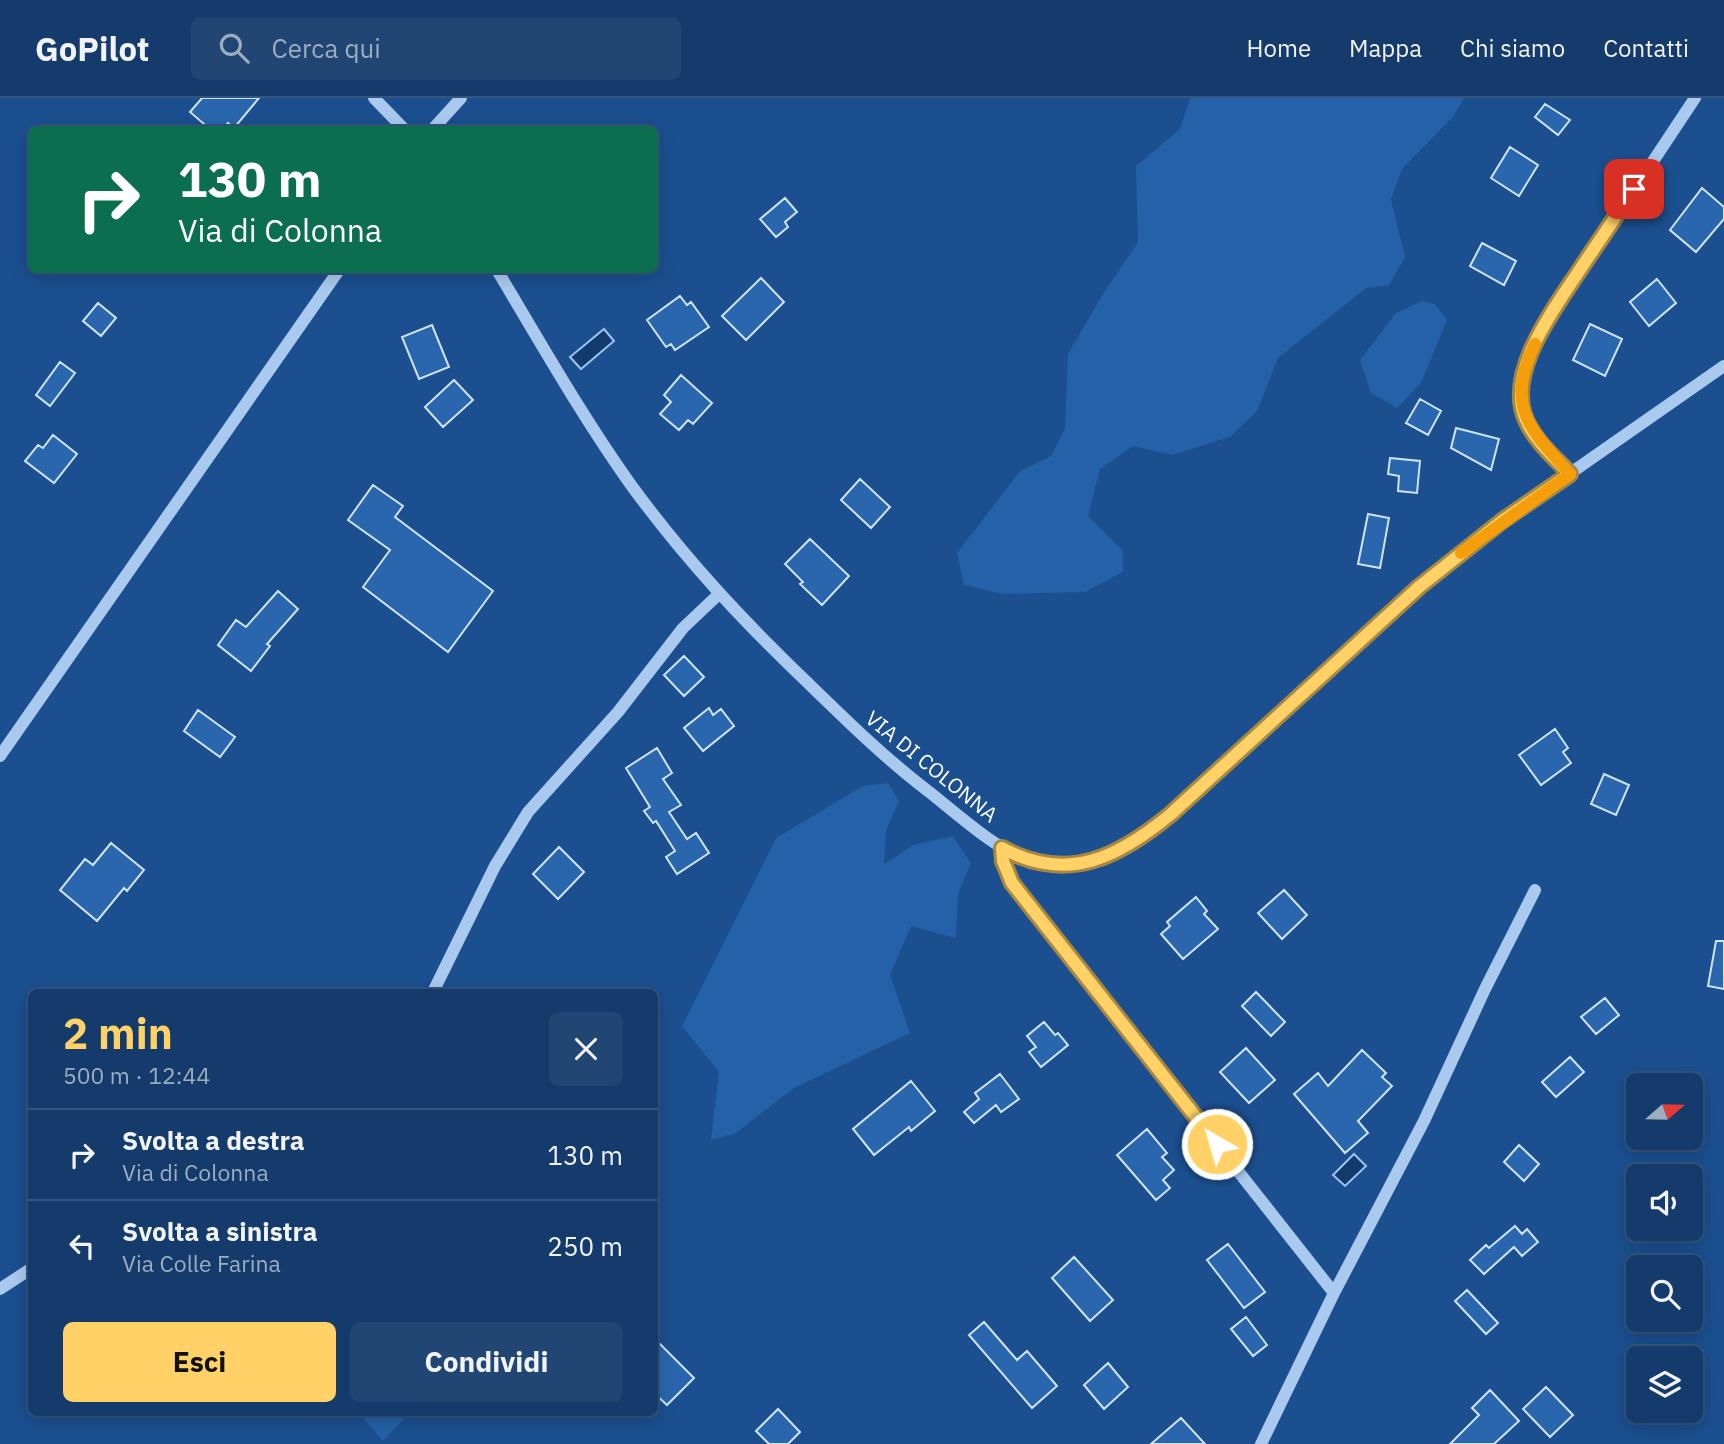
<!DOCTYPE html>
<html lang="it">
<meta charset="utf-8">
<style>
body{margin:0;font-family:"IBM Plex Sans",sans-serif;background:#214673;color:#f1f3f6;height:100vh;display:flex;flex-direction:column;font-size:26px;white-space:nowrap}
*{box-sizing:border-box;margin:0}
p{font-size:23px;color:#9dadc1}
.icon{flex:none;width:38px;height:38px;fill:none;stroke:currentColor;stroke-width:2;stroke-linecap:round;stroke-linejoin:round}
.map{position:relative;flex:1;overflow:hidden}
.sheet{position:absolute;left:28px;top:891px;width:630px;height:427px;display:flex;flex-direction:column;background:#143b6b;border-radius:10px;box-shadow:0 4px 18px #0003,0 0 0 2px #33557e}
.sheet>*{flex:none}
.hud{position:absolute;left:28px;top:28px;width:630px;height:147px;border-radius:10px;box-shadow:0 4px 18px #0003,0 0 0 2px #33557e;background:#0b6e4f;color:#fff;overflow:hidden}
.needle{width:46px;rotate:70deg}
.fabs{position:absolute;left:1626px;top:975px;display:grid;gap:14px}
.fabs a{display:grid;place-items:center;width:77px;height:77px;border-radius:10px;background:#143b6b;box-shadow:0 4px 18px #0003,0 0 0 2px #33557e;font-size:35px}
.pin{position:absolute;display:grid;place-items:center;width:60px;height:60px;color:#fff;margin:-30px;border-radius:14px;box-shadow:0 4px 10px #0006}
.me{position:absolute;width:77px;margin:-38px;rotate:322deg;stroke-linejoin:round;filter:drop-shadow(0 0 5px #0008)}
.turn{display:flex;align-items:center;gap:24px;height:147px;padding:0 35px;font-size:32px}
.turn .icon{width:91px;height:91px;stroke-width:2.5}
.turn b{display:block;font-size:49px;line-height:60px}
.round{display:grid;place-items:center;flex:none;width:74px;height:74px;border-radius:10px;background:#214673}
.overview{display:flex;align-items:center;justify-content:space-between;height:119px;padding:0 35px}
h1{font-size:42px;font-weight:800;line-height:52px;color:#ffd166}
.primary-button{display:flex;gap:14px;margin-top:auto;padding:14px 35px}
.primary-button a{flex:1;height:80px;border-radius:10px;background:#ffd166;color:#111;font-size:28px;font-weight:800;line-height:80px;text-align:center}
.primary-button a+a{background:#214673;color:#f1f3f6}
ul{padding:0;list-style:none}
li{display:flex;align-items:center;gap:21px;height:91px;padding:0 35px;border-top:2px solid #33557e}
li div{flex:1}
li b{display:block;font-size:26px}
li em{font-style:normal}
header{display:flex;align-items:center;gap:42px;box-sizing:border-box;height:98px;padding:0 35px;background:#143b6b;border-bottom:2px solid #33557e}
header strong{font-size:33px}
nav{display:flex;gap:38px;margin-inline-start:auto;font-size:24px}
.search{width:490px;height:63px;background:#214673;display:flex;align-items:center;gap:18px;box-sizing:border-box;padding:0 24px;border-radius:10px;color:#9dadc1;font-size:26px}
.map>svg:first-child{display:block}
.green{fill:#2461a8}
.water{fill:#123a6d;stroke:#9cc4f0;stroke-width:2}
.building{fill:#2a66ad;stroke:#cfe3fa;stroke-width:2}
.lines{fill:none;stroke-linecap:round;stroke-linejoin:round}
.minor{stroke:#a9c9ee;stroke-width:12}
.route-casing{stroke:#a68842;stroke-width:18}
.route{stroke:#ffd166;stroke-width:12}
.slow{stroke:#f59e0b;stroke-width:12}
.labels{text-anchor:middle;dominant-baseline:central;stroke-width:7;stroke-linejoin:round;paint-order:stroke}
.street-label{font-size:21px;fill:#fff;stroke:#1b4f8f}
</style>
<header>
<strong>GoPilot</strong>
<div class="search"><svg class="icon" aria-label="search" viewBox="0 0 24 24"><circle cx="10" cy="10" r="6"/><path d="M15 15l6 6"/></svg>Cerca qui</div>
<nav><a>Home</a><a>Mappa</a><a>Chi siamo</a><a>Contatti</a></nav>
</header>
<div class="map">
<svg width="1724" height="1346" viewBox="0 0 1724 1346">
<rect width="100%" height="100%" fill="#1b4f8f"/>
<path class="green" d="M 1190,0 L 1464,0 L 1453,19 L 1402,71 L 1391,102 L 1405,159 L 1389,187 L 1366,190 L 1278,260 L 1257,313 L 1230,339 L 1172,357 L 1133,348 L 1100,371 L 1088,418 L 1123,453 L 1123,474 L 1085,494 L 1003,496 L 964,487 L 957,455 L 1020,373 L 1051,358 L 1065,330 L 1068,256 L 1103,196 L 1138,144 L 1136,68 L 1180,31 Z
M 1422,203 L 1435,206 L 1447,222 L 1421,285 L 1397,310 L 1371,295 L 1360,262 L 1396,215 Z
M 888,685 L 899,703 L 886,733 L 884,766 L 913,747 L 953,738 L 971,765 L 958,796 L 956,840 L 911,828 L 890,877 L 910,935 L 794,990 L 736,1035 L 711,1042 L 719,974 L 682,928 L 776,740 L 863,688 Z
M 358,1314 L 410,1314 L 383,1343 Z"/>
<path class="water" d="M 604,231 L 614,243 L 581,271 L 570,259 Z
M 1354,1056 L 1366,1068 L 1345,1088 L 1333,1077 Z"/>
<path class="building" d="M 202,0 L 259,0 L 234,30 L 228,25 L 223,32 L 211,32 L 190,14 Z
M 1545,6 L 1570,22 L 1558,37 L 1535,19 Z
M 1510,49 L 1538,67 L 1519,98 L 1491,80 Z
M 1702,90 L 1724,109 L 1724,121 L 1696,154 L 1670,132 Z
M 785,100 L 797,114 L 785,124 L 788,129 L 776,139 L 760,121 Z
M 1482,145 L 1516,163 L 1504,187 L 1470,168 Z
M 761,180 L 784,204 L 746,242 L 722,218 Z
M 1657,181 L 1676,205 L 1649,228 L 1630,204 Z
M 680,198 L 687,207 L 691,204 L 709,229 L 675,252 L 671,246 L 666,249 L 647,222 Z
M 98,205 L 116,220 L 101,238 L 83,223 Z
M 1590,226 L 1622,241 L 1605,278 L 1573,262 Z
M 432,227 L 449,269 L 419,281 L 402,239 Z
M 60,264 L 75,275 L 50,308 L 36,297 Z
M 681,277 L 712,305 L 693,326 L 688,322 L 679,332 L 660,316 L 671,304 L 664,297 Z
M 454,282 L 473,302 L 443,329 L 425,309 Z
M 1420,301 L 1441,313 L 1428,337 L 1406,325 Z
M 1456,330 L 1499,341 L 1491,372 L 1451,350 Z
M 53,337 L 77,356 L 54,385 L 25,363 L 38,347 L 43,350 Z
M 1390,360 L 1420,363 L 1417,395 L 1398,393 L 1399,378 L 1388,376 Z
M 860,381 L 890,409 L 871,430 L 841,402 Z
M 373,387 L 403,408 L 395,419 L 493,493 L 448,554 L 363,489 L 390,452 L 348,422 Z
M 1368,416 L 1389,420 L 1380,470 L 1358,466 Z
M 810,441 L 849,478 L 822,507 L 800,486 L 803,484 L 785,466 Z
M 278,493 L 298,511 L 267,546 L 270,548 L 251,573 L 218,547 L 236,522 L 246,529 Z
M 684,558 L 704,579 L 684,598 L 664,577 Z
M 709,610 L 713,617 L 721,611 L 734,628 L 703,653 L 684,630 Z
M 198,612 L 235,639 L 220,659 L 184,633 Z
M 1555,631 L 1568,650 L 1563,654 L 1571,665 L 1541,687 L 1519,657 Z
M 657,650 L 672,675 L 663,681 L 681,707 L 669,714 L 687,741 L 696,735 L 709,755 L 677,776 L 666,759 L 675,753 L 656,723 L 653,725 L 644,713 L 650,709 L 626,670 Z
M 1604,676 L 1629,687 L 1616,717 L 1591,706 Z
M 111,745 L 144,772 L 127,793 L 124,790 L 97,823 L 60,792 L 85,761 L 93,767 Z
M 559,749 L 584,774 L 558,801 L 533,776 Z
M 1284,792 L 1307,817 L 1282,841 L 1258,815 Z
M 1196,799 L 1207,813 L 1204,816 L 1218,831 L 1183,861 L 1161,836 L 1170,828 L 1167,824 Z
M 1716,843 L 1724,843 L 1724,891 L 1708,888 Z
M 1256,894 L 1285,924 L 1271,938 L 1242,908 Z
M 1605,900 L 1619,917 L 1596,936 L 1581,919 Z
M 1044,924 L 1055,937 L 1058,935 L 1068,947 L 1041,969 L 1029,954 L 1036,949 L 1027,938 Z
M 1246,950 L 1275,982 L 1249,1005 L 1220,974 Z
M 1362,952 L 1386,975 L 1382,979 L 1392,988 L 1358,1023 L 1368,1035 L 1345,1055 L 1294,996 L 1318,975 L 1328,988 Z
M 1570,959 L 1584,974 L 1556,999 L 1542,984 Z
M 1000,976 L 1019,1001 L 1001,1014 L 996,1007 L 974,1025 L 964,1014 L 979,1001 L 975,995 Z
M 911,983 L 935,1013 L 911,1033 L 909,1029 L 874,1057 L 853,1031 Z
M 1147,1031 L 1167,1055 L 1162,1059 L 1174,1072 L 1163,1082 L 1170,1090 L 1156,1102 L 1117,1057 Z
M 1519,1047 L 1539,1066 L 1524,1083 L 1504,1064 Z
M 1515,1128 L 1522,1136 L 1527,1131 L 1538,1144 L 1522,1158 L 1514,1149 L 1484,1176 L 1470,1162 L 1486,1147 L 1489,1150 Z
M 1228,1146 L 1265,1194 L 1244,1210 L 1207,1162 Z
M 1074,1159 L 1113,1202 L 1090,1223 L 1052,1180 Z
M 1467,1192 L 1498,1225 L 1486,1236 L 1455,1203 Z
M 1246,1219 L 1267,1247 L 1253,1258 L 1231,1231 Z
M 984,1224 L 1017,1262 L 1027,1253 L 1057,1288 L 1032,1310 L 969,1237 Z
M 654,1240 L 694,1280 L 667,1307 L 654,1295 Z
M 1108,1265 L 1128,1289 L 1104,1311 L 1084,1287 Z
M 1546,1289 L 1573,1317 L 1550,1339 L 1523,1311 Z
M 1490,1292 L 1519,1323 L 1494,1346 L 1450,1346 L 1479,1317 L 1472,1310 Z
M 778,1311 L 800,1334 L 788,1346 L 769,1346 L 756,1333 Z
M 1181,1320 L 1205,1346 L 1151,1346 Z"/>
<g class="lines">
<path class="minor" d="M 374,0 L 405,32
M 432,32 L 461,0
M 497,172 C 540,244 582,318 631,387 C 686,462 743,523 810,587 C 848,624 886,661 928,693 C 955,714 996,752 1028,762 C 1070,775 1113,760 1147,736 L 1404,502 L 1451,463 L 1502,423 L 1724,268
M 1570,376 L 1541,344 L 1525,321 L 1521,295 L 1523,278 L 1529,259 L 1549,220 L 1695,0
M 0,658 L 339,172
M 1002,750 L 1003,763 L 1011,785 L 1334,1195 L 1261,1346
M 433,894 L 495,768 L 528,714 L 618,614 L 683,530 L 719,496
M 0,1191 L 32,1170
M 1334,1195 L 1424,1023 L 1485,891 L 1535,792"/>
</g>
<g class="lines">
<defs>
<path id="route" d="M 1217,1046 L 1012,785 L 1003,763 L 1002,750 C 1068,786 1119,759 1171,716 L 1419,489 L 1502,423 L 1570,376 C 1555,360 1535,343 1526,322 C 1504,273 1558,206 1583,167 C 1600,142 1617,117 1634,91"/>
</defs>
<use href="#route" class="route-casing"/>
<use href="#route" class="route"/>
<path class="slow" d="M 1461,455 L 1570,376 C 1529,330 1505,309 1535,246"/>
</g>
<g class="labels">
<g class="street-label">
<text transform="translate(932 668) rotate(39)">VIA DI COLONNA</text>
</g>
</g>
</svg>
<div class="fabs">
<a><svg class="needle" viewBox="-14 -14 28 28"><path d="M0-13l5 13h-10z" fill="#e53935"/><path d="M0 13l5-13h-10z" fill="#9dadc1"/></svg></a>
<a><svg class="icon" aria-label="sound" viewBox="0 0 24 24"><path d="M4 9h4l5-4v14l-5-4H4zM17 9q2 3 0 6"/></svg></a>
<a><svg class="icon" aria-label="search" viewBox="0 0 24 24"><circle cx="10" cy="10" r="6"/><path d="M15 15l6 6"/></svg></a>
<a><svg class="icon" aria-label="layers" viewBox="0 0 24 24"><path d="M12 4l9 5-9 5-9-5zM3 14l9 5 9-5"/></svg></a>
</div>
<div class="pin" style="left:1634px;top:91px;background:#d93025"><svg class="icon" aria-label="arrive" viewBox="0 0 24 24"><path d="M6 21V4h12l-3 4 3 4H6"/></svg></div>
<svg class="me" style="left:1217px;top:1046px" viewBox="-20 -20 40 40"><circle r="17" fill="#ffd166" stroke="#fff" stroke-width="3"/><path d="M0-11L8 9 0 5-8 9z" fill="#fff"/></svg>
<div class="hud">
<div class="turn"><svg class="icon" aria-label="right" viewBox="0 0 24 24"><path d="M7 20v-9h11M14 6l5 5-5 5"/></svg><div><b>130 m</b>Via di Colonna</div></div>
</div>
<section class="sheet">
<div class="overview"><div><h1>2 min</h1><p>500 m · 12:44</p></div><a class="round"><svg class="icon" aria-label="close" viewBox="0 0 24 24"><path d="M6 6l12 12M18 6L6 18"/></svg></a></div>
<ul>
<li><svg class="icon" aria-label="right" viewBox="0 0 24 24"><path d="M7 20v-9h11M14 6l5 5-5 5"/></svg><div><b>Svolta a destra</b><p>Via di Colonna</p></div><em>130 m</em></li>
<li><svg class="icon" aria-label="left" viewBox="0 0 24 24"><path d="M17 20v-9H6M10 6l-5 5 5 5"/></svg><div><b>Svolta a sinistra</b><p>Via Colle Farina</p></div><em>250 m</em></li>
</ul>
<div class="primary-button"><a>Esci</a><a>Condividi</a></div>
</section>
</div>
